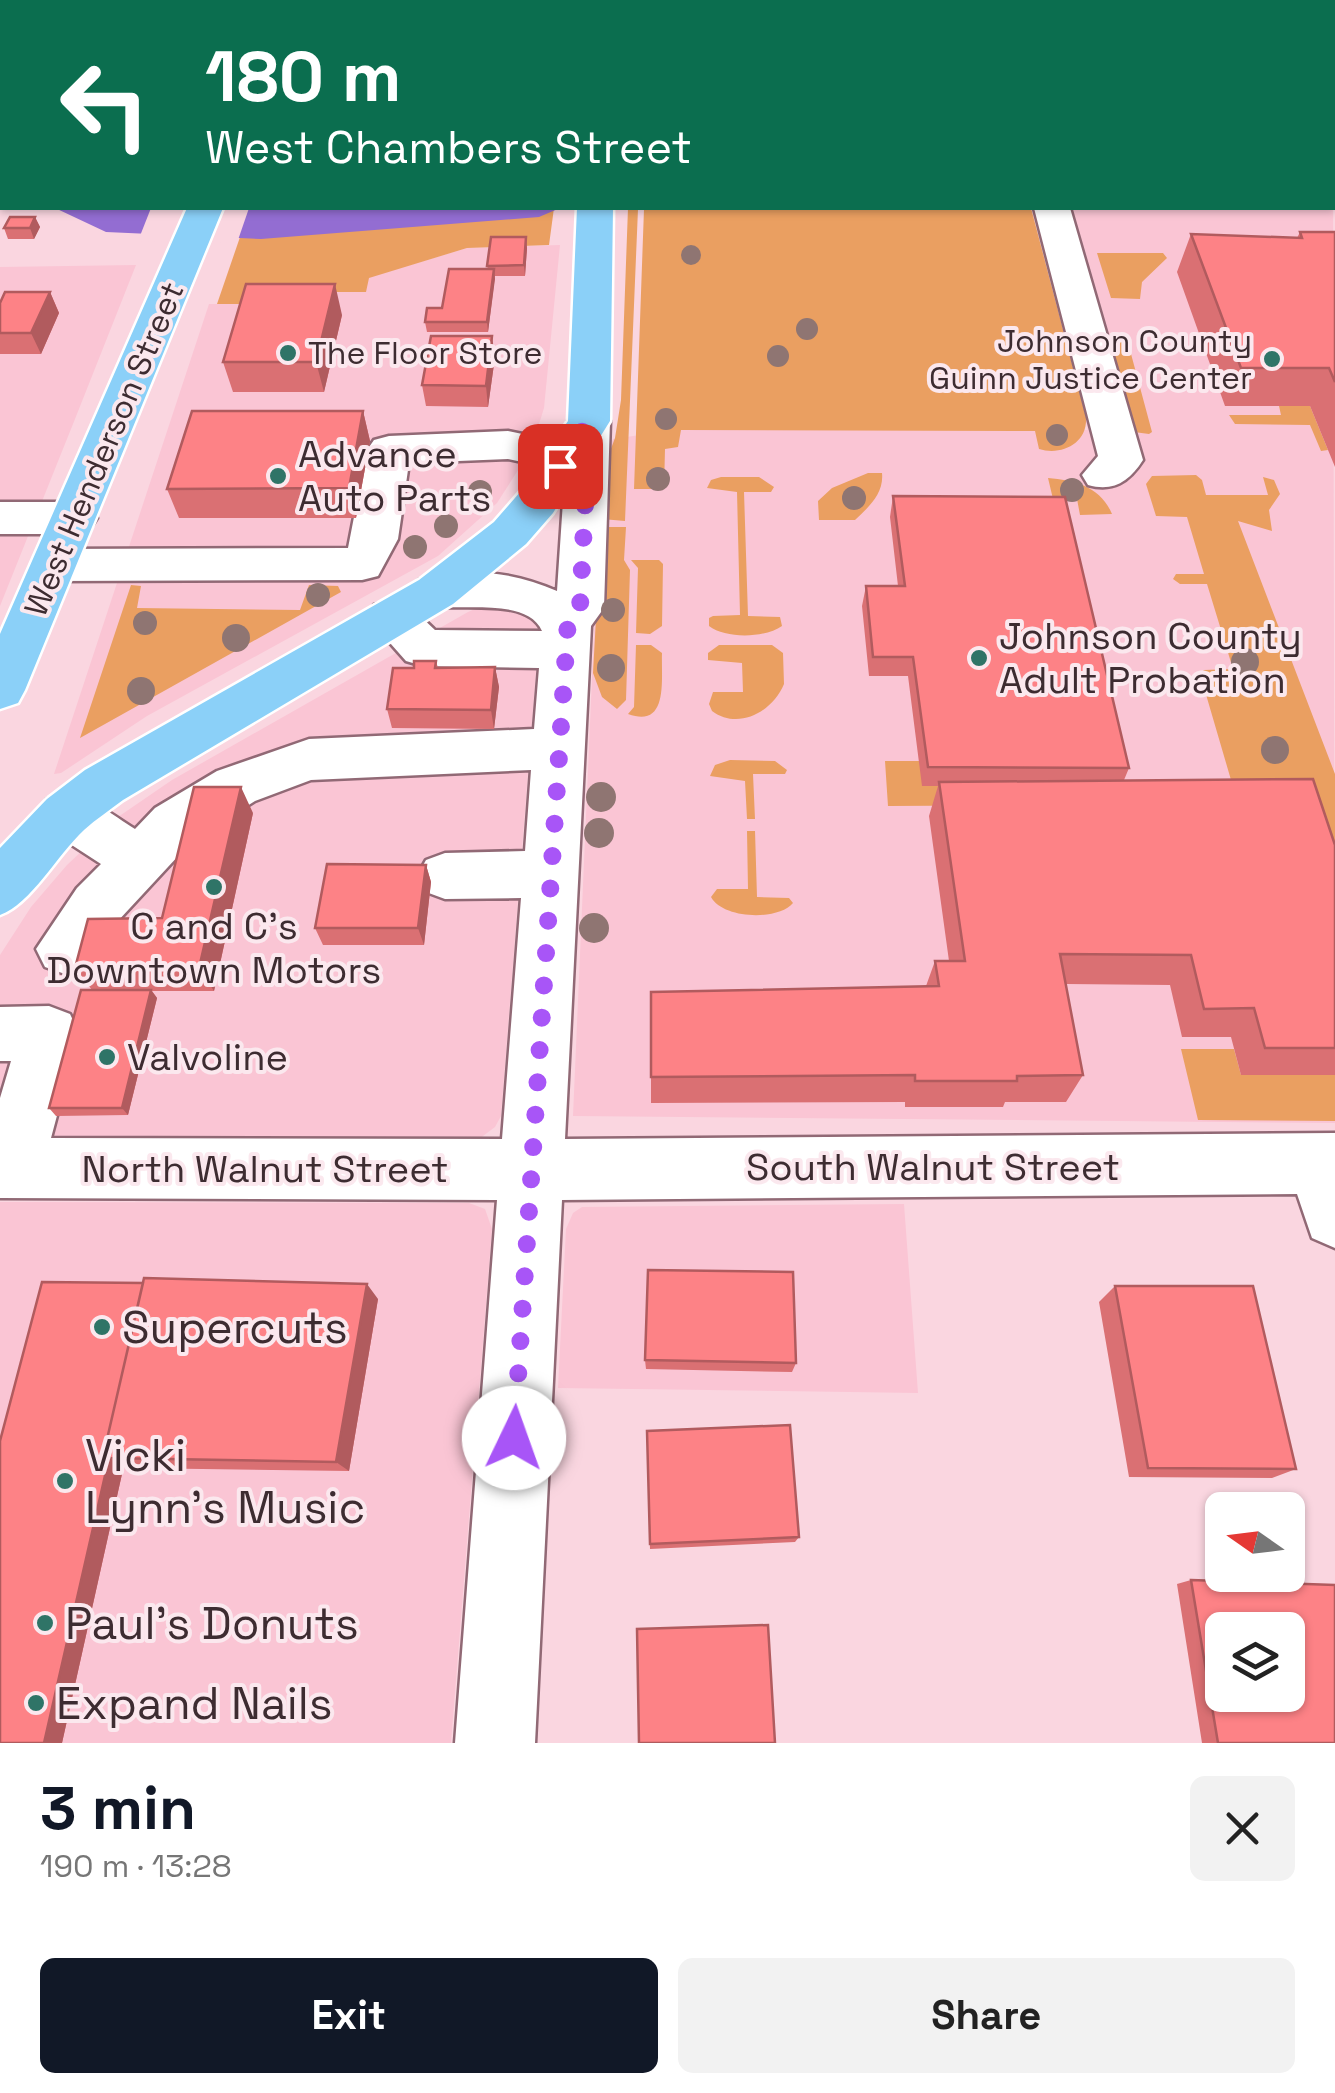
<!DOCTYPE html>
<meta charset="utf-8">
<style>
body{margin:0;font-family:"Space Grotesk",sans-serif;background:#f2f2f2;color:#222;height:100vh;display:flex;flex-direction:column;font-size:38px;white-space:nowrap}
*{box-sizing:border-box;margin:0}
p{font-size:32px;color:#767676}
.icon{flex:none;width:55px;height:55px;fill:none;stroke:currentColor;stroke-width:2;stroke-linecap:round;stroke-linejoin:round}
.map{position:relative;height:1743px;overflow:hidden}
.side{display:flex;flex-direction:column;background:#fff;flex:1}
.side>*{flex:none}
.hud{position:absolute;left:0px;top:0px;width:1335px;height:210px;box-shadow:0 2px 8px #0004;background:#0b6e4f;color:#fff;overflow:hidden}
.needle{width:65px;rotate:284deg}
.buttons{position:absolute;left:1205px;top:1492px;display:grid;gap:20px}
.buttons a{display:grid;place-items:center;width:100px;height:100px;border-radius:15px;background:#fff;box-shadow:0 2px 8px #0004;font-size:50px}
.pin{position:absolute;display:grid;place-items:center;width:85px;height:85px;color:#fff;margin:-42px;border-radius:20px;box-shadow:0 5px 15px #0006}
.me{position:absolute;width:110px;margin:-55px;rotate:3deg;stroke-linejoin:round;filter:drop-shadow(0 0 8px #0008)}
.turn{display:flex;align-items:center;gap:35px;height:210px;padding:0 40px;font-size:45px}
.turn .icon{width:130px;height:130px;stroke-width:2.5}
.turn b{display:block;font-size:70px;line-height:85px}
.round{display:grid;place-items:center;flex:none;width:105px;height:105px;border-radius:15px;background:#f2f2f2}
.overview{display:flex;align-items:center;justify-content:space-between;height:170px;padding:0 40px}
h1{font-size:60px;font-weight:800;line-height:75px;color:#111827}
.primary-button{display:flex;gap:20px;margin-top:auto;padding:20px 40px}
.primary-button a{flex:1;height:115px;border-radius:15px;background:#111827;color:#fff;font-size:40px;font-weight:800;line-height:115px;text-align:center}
.primary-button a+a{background:#f2f2f2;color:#222}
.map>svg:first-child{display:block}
.built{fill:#fac5d4}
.green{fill:#ea9f61}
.water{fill:#936dd2}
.pier{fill:#fad6e0}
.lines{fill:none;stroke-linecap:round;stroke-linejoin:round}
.minor-casing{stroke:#916975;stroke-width:5}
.major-casing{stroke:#fff;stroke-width:5}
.minor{fill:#fff;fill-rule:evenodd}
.major{fill:#8bd0f8;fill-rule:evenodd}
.tree{fill:#8f7572}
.wall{fill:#da7073}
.shaded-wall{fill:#b15b5e}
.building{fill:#fd8286;stroke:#b15b5e;stroke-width:2.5;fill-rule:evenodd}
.route{stroke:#a855f7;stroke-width:18;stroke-dasharray:0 32.4}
.poi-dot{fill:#2f7467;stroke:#fbe8ee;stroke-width:4}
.labels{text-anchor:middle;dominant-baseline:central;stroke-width:8;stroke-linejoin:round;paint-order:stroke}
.far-poi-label{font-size:32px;fill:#3d2c31;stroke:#fbe8ee;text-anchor:end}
.far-street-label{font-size:32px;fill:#3d2c31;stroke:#fbe8ee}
.poi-label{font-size:38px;fill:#3d2c31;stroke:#fbe8ee;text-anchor:start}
.street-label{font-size:38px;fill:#3d2c31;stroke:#fbe8ee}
.near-poi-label{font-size:45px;fill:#3d2c31;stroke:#fbe8ee;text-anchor:start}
</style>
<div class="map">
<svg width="1335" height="1743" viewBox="0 0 1335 1743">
<rect width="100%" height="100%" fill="#fad6e0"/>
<path class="built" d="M 1333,171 L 1335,1123 L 573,1116 L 601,470 L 613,439 L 680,429 L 1088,430 L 1032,208 L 1332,208 Z
M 560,245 L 544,408 L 531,450 L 497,503 L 438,556 L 147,716 L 61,773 L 54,774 L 209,304 L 316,304 L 320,292 L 467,248 Z
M 136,265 L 75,419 L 0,606 L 0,267 Z
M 498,599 L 540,621 L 501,1116 L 495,1127 L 479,1139 L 0,1140 L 0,955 L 31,907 L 67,865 L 118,817 L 172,780 L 468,612 Z
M 0,1202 L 469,1203 L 485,1209 L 492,1229 L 451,1743 L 0,1743 Z
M 904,1204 L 918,1393 L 558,1388 L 566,1229 L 573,1213 L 582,1207 Z"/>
<path class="green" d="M 250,208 L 554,208 L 549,245 L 467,248 L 369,278 L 366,292 L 321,292 L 317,304 L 217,304 Z
M 628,208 L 1031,208 L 1086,417 C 1088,443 1062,456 1039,449 L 1035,431 L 681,430 L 678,447 L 665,449 L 664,489 L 634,489 L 644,209 L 638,209 L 625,521 L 602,519 L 603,470 L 615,438 L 621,400 Z
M 1163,253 L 1167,258 L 1142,282 L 1140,299 L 1111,298 L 1097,253 Z
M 1117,336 L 1127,339 L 1152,432 L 1149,434 L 1134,432 L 1108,338 Z
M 1279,406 L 1310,406 L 1328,450 L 1321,451 L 1310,425 L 1235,424 L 1229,415 L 1281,415 Z
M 868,473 L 882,473 C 884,493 870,506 855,520 L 819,520 L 818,501 L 832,488 Z
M 1196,475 L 1202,480 L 1206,495 L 1268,495 L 1263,477 L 1274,480 L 1280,494 L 1269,510 L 1272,531 L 1238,521 L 1335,774 L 1335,924 L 1236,797 L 1200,674 L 1204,670 L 1233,669 L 1207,584 L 1180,584 L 1173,579 L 1176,574 L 1204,574 L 1187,517 L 1156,516 L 1146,484 L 1152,476 Z
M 721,477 L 759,477 L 774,487 L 771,492 L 744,492 L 748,616 L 780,617 L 782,626 C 765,638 726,639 709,626 L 709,618 L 713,616 L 740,615 L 737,492 L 707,488 L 711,480 Z
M 1048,478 C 1075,480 1101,487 1112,514 L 1080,515 L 1077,499 L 1053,499 Z
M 601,527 L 626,527 L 624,560 L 630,570 L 626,700 L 617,709 L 602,697 L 593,673 Z
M 631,560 L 659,560 L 663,564 L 662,626 L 650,634 L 636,633 L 638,568 Z
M 131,585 L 141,586 L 137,608 L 300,610 L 309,585 L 338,586 L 341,592 L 80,738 Z
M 636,645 L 651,645 L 662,653 C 661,679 669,729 628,714 L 634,707 Z
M 719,645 L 772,645 L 783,653 L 784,684 C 773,711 739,731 712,711 L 709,704 L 713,692 L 743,692 L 742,663 L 708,660 L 708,653 Z
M 730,760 L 775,761 L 787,770 L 785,774 L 753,774 L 755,819 L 747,819 L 745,781 L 710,776 L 715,765 Z
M 885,761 L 919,761 L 1034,786 L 1038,805 L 888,806 Z
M 747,831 L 755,831 L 757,897 L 789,898 L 793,903 C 778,921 723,919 711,897 L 717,889 L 748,889 Z
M 1181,1049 L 1234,1049 L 1241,1075 L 1335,1075 L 1335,1121 L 1198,1120 Z"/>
<path class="water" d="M 55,208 L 560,208 L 539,217 L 261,239 L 106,232 Z"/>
<path class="pier" d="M 151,208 L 249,208 L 237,243 L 138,241 Z"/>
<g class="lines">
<defs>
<path id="minor" d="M 59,0 L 89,0 L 89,2 L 59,2 Z
M 1244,0 L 1274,0 L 1275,2 L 1245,2 Z
M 1332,124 L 1335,124 L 1335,148 L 1332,148 Z
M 0,142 L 2,143 L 2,164 L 0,164 Z
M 1034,208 L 1070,208 L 1143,460 C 1129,482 1113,492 1088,485 L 1082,475 L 1098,456 Z
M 589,407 L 604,411 L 610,421 L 604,608 L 591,626 L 565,1139 L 1335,1133 L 1335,1248 L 1312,1238 L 1297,1194 L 562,1200 L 535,1743 L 455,1743 L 497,1200 L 0,1198 L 0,1098 L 11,1061 L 0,1061 L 0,1007 L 49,1006 L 70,1014 L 79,1033 L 51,1138 L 502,1139 L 521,898 L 445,899 L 426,892 L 417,876 L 426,860 L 445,853 L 525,851 L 531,770 L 311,780 L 255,801 L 193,840 L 117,922 L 85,967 L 65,974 L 45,967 L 36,949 L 77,888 L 101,864 L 47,829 L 39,814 L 47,799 C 81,787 107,812 135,829 L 155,808 L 217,771 L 309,739 L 534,729 L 539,668 L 423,666 L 406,661 L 367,617 L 374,605 C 406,595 413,610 435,630 L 542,631 C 526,594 451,614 419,604 L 412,592 L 419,580 C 465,566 514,572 557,591 L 565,471 L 508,459 L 409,463 L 398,539 L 378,576 L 362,580 L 55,581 L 39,577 L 32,565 L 39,553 L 55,549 L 348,548 L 367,450 L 374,440 L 389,436 L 508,431 L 566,443 L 568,421 L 574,411 Z
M 0,502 L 74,502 L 90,507 L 97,518 L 90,529 L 74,534 L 0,534 Z"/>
<path id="major" d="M 598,0 L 628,0 L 628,2 L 598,2 Z
M 187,208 L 223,208 L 25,690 L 18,703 L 0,709 L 0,634 Z
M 577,208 L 613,208 L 610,421 L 553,513 L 526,544 L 453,604 L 123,800 C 110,810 96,819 84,830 C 57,855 31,904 0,915 L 0,848 L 47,799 L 85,770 L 419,580 L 494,522 L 521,491 L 568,421 Z"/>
</defs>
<use href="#minor" class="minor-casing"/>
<use href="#major" class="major-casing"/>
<use href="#minor" class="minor"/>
<use href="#major" class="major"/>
</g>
<g class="tree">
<circle cx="691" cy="255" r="10"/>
<circle cx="807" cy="329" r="11"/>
<circle cx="778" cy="356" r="11"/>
<circle cx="666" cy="419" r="11"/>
<circle cx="1057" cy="435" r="11"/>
<circle cx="658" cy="479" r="12"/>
<circle cx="1072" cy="490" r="12"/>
<circle cx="480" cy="492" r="12"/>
<circle cx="854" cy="498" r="12"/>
<circle cx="446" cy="526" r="12"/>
<circle cx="415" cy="547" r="12"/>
<circle cx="318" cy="595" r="12"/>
<circle cx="613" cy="610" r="12"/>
<circle cx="145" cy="623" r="12"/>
<circle cx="236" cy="638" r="14"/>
<circle cx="1245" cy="662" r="14"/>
<circle cx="611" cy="668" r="14"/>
<circle cx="141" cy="691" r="14"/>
<circle cx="1275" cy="750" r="14"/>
<circle cx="601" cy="797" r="15"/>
<circle cx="599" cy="833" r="15"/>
<circle cx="594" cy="928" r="15"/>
</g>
<path class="wall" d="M 81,0 L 228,0 L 227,2 L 82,2 Z
M 673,0 L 775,0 L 775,2 L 673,2 Z
M 1152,0 L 1218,0 L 1217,2 L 1154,2 Z
M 35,217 L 40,227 L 34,239 L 8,239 L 4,228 Z
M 1300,232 L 1335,232 L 1335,467 L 1310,406 L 1225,406 L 1177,272 L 1191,234 L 1297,238 Z
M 527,248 L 525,276 L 495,276 L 488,332 L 427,332 L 425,322 L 488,269 L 487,266 Z
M 50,292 L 59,313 L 41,354 L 0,354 L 0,303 Z
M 342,315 L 324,392 L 233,392 L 223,362 Z
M 495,357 L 488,407 L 426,406 L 422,385 Z
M 363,411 L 370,441 L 356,518 L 179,518 L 167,489 Z
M 893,496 L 1129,768 L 1124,780 L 1335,845 L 1335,1075 L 1241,1075 L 1231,1037 L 1182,1037 L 1170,985 L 1066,984 L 1083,1075 L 1066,1102 L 1005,1102 L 1003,1107 L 905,1107 L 905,1102 L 651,1103 L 651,1077 L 926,986 L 935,961 L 949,961 L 929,816 L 938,786 L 922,786 L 908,676 L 869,676 L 862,606 L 866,586 L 898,586 L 890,517 Z
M 436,661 L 438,668 L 495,667 L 499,687 L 494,729 L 392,728 L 387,709 L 414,668 Z
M 253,813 L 214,991 L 152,991 L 157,998 L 128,1115 L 56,1116 L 49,1108 L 92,990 L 75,968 L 162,918 Z
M 426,865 L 431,882 L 424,945 L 323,945 L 315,928 Z
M 1115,1286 L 1296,1469 L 1272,1478 L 1129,1477 L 1099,1302 Z
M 378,1299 L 349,1471 L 130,1468 L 124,1465 L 62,1743 L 0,1743 L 0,1441 Z
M 645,1360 L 796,1363 L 792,1372 L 646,1369 Z
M 647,1431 L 799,1537 L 795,1542 L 650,1549 Z
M 1191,1580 L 1335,1743 L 1202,1743 L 1177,1584 Z"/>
<path class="shaded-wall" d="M 211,0 L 228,0 L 227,2 L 212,2 Z
M 35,217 L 40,227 L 34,239 L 30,228 Z
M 526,237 L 527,248 L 525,276 L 524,265 Z
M 494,269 L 495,279 L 488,332 L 487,322 Z
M 335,284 L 342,315 L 324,392 L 316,362 Z
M 50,292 L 59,313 L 41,354 L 31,333 Z
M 492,336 L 495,357 L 488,407 L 486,386 Z
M 363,411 L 370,441 L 356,518 L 349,488 Z
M 495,667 L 499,687 L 494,729 L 491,710 Z
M 241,787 L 253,813 L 214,991 L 199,968 Z
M 426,865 L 431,882 L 424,945 L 418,928 Z
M 151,990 L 157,998 L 128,1115 L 122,1108 Z
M 367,1284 L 378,1299 L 349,1471 L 336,1462 Z
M 109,1458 L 124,1465 L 62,1743 L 44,1743 Z"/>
<path class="building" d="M 93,0 L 197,0 L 196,2 L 92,2 Z
M 443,0 L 549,0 L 548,2 L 443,2 Z
M 684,0 L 755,0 L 755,2 L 684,2 Z
M 10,217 L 35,217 L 30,228 L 4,228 Z
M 1300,232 L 1335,232 L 1335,382 L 1329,368 L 1241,368 L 1191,234 L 1302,238 Z
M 491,237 L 526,237 L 524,265 L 487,266 Z
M 449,269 L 494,269 L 487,322 L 425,322 L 427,308 L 442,308 Z
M 246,284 L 335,284 L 316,362 L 223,362 Z
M 5,292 L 50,292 L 31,333 L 0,333 L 0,303 Z
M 431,336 L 492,336 L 486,386 L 422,385 Z
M 192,411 L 363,411 L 349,488 L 167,489 Z
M 893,496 L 1065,497 L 1129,768 L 928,767 L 913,657 L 873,657 L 866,586 L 905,586 Z
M 414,661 L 436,661 L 435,668 L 495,667 L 491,710 L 387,709 L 393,668 L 414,668 Z
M 1313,779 L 1335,845 L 1335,1048 L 1265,1048 L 1254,1008 L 1204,1009 L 1191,955 L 1060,954 L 1083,1075 L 1017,1076 L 1017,1081 L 915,1081 L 915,1075 L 651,1077 L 651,992 L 939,986 L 935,961 L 965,961 L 939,782 Z
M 194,787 L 241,787 L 199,968 L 75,968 L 88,919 L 162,918 Z
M 327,864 L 426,865 L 418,928 L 315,928 Z
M 81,990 L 151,990 L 122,1108 L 49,1108 Z
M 648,1270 L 793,1272 L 796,1363 L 645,1360 Z
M 144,1278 L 367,1284 L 336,1462 L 109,1458 L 111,1448 L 105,1448 Z
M 42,1282 L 143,1283 L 105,1448 L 111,1450 L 109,1458 L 44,1743 L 0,1743 L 0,1441 Z
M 1115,1286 L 1253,1286 L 1296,1469 L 1148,1468 Z
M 790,1425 L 799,1537 L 650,1544 L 647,1431 Z
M 1191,1580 L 1335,1585 L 1335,1743 L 1218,1743 ZM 1222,1630 L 1288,1630 L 1288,1695 L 1222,1695 Z
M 768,1625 L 775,1743 L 639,1743 L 637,1629 Z"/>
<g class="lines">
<path class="route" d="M 514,1438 L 568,620 L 580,608 L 589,421 L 560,466"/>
</g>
<g class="poi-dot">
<circle cx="288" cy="353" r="10"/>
<circle cx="1272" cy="359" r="10"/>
<circle cx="278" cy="476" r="10"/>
<circle cx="979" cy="658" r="10"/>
<circle cx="214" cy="887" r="10"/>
<circle cx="107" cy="1057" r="10"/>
<circle cx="102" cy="1327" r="10"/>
<circle cx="65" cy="1481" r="10"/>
<circle cx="45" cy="1623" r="10"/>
<circle cx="36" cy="1703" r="10"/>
</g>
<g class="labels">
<g class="far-poi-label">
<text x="1252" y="341">Johnson County<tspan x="1252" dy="37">Guinn Justice Center</tspan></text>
<text x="308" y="353" text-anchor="start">The Floor Store</text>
</g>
<g class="far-street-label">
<text transform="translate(104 449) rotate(-67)">West Henderson Street</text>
</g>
<g class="poi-label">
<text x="298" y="454">Advance<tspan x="298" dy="44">Auto Parts</tspan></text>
<text x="999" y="636">Johnson County<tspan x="999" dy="44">Adult Probation</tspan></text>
<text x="214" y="926" text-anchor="middle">C and C's<tspan x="214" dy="44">Downtown Motors</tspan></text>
<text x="127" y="1057">Valvoline</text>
</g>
<g class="street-label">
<text x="933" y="1167">South Walnut Street</text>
<text x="265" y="1169">North Walnut Street</text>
</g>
<g class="near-poi-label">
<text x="122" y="1327">Supercuts</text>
<text x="85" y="1455">Vicki<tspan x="85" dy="52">Lynn's Music</tspan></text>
<text x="65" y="1623">Paul's Donuts</text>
<text x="56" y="1703">Expand Nails</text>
</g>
</g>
</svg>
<div class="buttons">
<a><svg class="needle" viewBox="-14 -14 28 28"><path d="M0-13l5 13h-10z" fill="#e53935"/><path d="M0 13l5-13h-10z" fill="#767676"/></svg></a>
<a><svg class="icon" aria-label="layers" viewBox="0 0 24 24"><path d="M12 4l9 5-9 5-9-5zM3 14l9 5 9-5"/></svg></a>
</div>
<div class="pin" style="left:560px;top:466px;background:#d93025"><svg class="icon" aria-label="arrive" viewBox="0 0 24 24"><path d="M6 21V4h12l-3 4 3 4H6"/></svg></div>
<svg class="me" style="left:514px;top:1438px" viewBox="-20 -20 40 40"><circle r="19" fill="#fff"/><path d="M0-13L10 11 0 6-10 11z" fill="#a855f7"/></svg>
<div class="hud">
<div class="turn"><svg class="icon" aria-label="left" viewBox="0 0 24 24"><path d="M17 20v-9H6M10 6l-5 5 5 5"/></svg><div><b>180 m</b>West Chambers Street</div></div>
</div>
</div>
<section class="side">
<div class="overview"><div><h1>3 min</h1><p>190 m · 13:28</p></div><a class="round"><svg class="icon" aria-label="close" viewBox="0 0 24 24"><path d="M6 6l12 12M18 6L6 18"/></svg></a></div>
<div class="primary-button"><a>Exit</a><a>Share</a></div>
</section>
